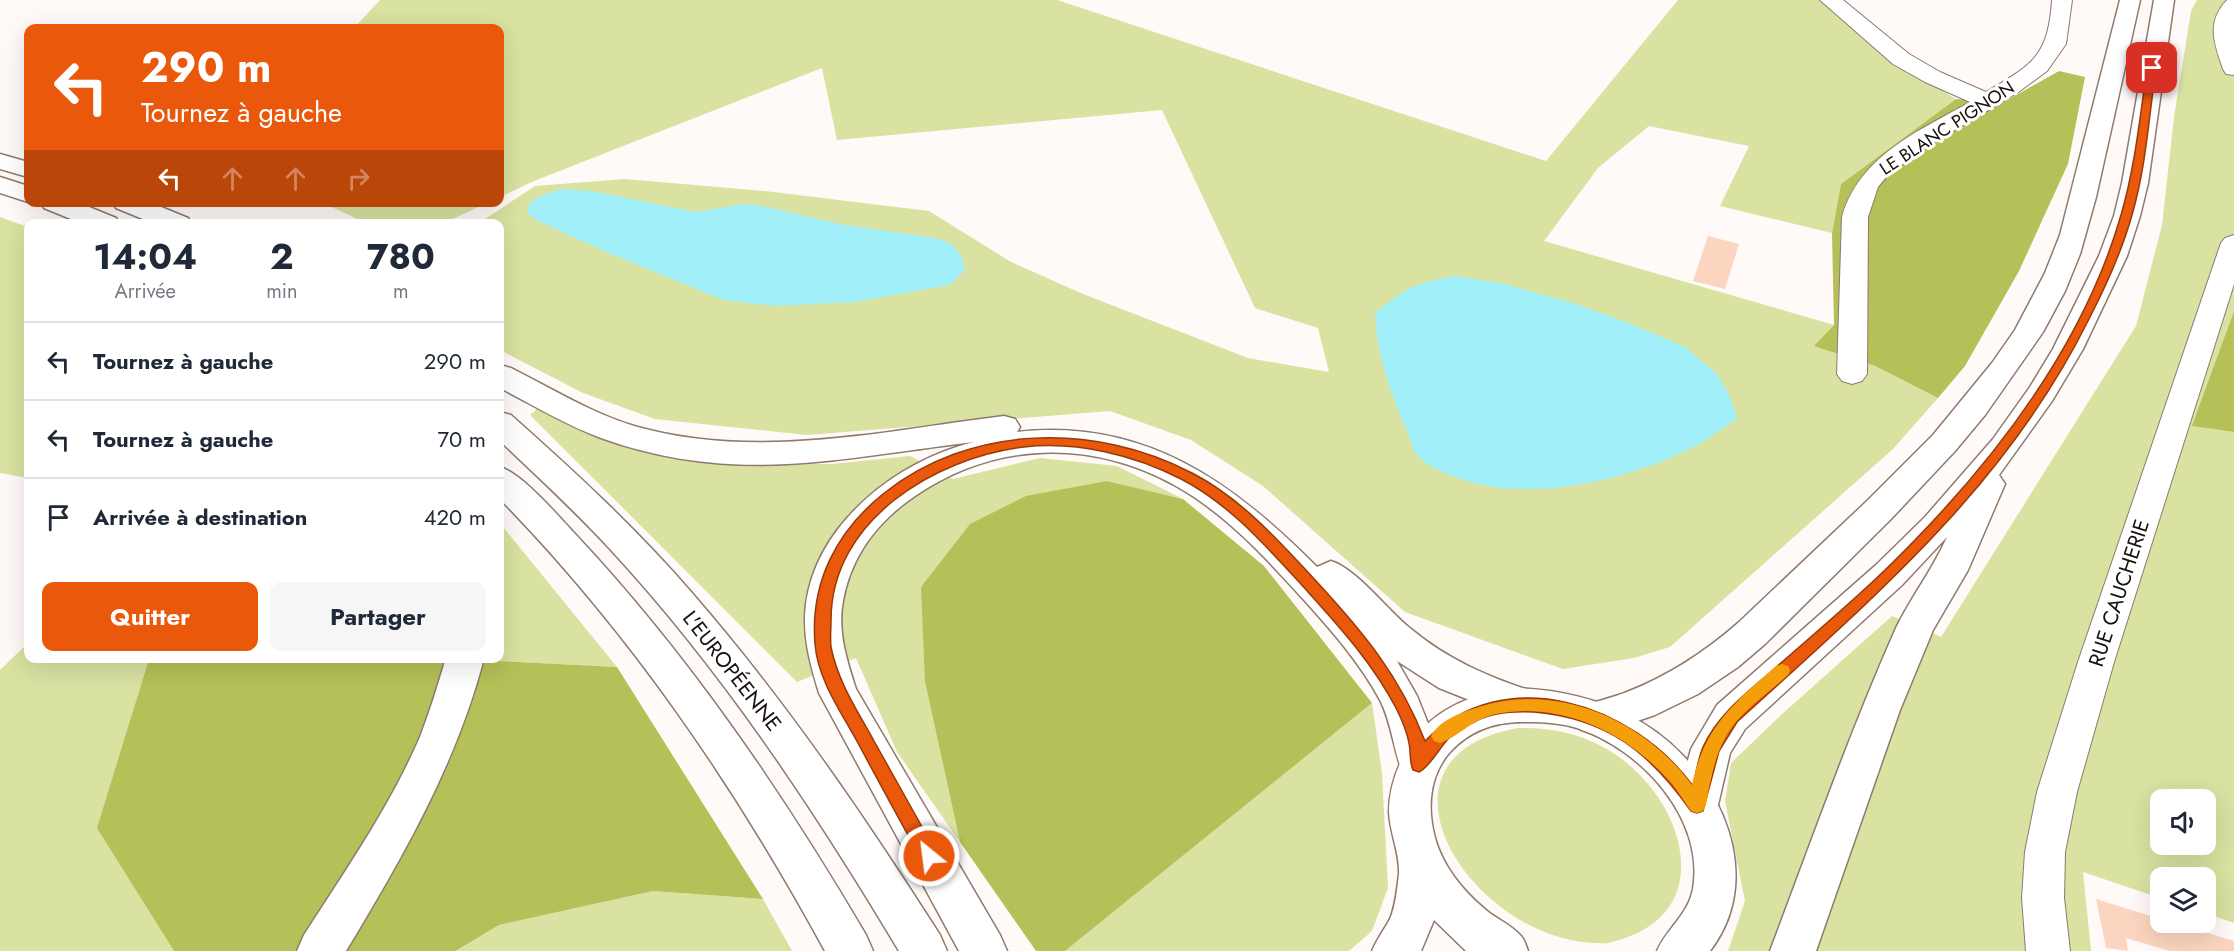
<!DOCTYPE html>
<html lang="fr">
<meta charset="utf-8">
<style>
body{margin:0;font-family:Jost,sans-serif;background:#f6f6f7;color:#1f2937;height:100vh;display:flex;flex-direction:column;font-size:22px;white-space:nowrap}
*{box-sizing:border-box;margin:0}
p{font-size:20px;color:#747a83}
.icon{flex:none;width:33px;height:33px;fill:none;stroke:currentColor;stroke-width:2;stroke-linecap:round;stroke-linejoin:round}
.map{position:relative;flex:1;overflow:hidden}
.side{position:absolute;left:24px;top:219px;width:480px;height:444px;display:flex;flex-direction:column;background:#fff;border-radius:12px;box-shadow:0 6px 24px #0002}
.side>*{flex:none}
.hud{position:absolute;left:24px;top:24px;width:480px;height:183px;border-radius:12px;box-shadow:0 6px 24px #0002;background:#ea580c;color:#fff;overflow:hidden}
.tools{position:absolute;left:2150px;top:789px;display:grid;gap:12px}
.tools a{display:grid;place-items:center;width:66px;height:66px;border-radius:12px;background:#fff;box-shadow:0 6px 24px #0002;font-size:30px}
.pin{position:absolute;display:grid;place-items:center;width:51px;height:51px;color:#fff;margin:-26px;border-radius:12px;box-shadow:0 3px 9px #0006}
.me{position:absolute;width:66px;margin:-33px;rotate:331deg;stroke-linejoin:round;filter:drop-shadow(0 0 4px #0008)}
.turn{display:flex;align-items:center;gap:21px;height:126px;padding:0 18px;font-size:27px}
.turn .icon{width:78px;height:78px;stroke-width:2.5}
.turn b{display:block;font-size:42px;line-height:51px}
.lanes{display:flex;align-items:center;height:57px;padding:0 18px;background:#0003;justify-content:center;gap:30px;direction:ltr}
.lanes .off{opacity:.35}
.eta{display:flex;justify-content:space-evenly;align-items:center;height:102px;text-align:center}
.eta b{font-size:36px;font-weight:700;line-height:42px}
.action{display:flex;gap:12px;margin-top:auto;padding:12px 18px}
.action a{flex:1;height:69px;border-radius:12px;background:#ea580c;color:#fff;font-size:24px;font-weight:700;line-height:69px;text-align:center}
.action a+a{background:#f6f6f7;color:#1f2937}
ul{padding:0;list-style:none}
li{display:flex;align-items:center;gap:18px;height:78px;padding:0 18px;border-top:2px solid #e0e1e3}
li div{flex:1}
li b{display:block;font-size:22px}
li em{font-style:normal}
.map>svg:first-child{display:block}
.green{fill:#d9e2a1;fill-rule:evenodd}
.forest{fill:#b5c058}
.water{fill:#a1eff8}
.building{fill:#fbd5bf}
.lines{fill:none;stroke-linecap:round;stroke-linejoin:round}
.street-casing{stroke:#8e7a6e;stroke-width:2}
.primary-casing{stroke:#8e7a6e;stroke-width:3}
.highway-casing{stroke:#8e7a6e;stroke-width:3}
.street{fill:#fff;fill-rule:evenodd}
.primary{fill:#fff;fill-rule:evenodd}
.highway{fill:#fff;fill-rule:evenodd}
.route{fill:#ea580c;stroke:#983908;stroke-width:1.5}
.slow{fill:#f59e0b}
.labels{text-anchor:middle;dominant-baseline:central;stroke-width:6;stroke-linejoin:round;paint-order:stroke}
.far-street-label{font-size:18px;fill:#18100c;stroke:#fff}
.street-label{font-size:21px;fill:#18100c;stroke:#fff}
</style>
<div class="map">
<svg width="2234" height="951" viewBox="0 0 2234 951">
<rect width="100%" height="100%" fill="#fffaf7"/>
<path class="green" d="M 380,0 L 1057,0 L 1546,161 L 1678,0 L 1821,0 L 1890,59 L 1956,99 L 1841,184 L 1832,233 L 1720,206 L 1749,146 L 1649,126 L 1598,168 L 1544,241 L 1834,325 L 1815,346 L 1875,366 L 1938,398 L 1893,449 L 1670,647 L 1634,658 L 1563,669 L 1405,612 L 1263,486 L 1191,440 L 1110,411 L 807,435 L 655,419 L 583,393 L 500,350 L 500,224 L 479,223 L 535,186 L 625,179 L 765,191 L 929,211 L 1011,262 L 1083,294 L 1248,358 L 1329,372 L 1318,328 L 1255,308 L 1162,110 L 837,140 L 822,68 L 534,181 L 500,197 L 500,28 L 354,28 Z
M 2197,0 L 2234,0 L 2234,311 L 2193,426 L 2234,432 L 2234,923 L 2205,913 L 2205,878 L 2160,878 L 2160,898 L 2083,872 L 2091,951 L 1728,951 L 1745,901 L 1725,801 L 1731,763 L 1781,715 L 1892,616 L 1941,637 L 2136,326 L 2162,225 L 2174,117 L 2191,11 ZM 2160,800 L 2205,800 L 2205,844 L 2160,844 Z
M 323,203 L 323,202 L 487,203 L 442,224 L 366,223 Z
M 0,217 L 28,227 L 28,478 L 0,473 Z
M 537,409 L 627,448 L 734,464 L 832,464 L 910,456 L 953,479 L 1040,458 L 1117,466 L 1183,499 L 1107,481 L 925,682 L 960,842 L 897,752 L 856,658 L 797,682 L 530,415 Z
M 504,528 L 617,667 L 498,661 L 492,659 L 500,658 L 500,529 Z
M 28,643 L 28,658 L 149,659 L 98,828 L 174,951 L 0,951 L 0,670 Z
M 1372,703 L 1382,773 L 1388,888 L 1372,931 L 1349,951 L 1065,951 Z
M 1518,728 C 1549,727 1578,733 1605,748 C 1685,793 1725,918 1608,943 C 1477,951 1350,758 1518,728 Z
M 653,891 L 763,899 L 792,951 L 457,951 L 499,925 Z"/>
<path class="forest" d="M 2059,71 L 2085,77 L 2068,164 L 2019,271 L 1965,366 L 1938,398 L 1875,366 L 1814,346 L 1834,325 L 1832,233 L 1841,184 L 1956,99 L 2002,103 Z
M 2234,311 L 2234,432 L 2192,426 Z
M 1107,481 L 1183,499 L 1264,566 L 1372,703 L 1065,951 L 1036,951 L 960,842 L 925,682 L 921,587 L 970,524 L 1026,496 Z
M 492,658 L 498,661 L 617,667 L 763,899 L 653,891 L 499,925 L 456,951 L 174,951 L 97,828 L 149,659 Z"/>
<path class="water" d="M 561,189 L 591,191 L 696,212 L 745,204 L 767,207 L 839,224 L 935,238 C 955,244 961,250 965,270 L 950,285 L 855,302 L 776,306 L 723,300 L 611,254 L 536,220 L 527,213 L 530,203 L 541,196 Z
M 1454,276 L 1501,283 L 1573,303 L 1629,323 L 1685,347 L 1718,375 L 1730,397 L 1737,419 C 1724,427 1712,437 1699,444 C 1634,479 1533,504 1461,479 C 1450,476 1425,465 1418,456 C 1412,450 1410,438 1407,431 C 1390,392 1377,356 1375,313 C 1407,287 1414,284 1454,276 Z"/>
<path class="building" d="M 1708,236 L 1739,244 L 1725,289 L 1693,281 Z
M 2096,899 L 2160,919 L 2160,922 L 2173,922 L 2234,941 L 2234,951 L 2170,951 L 2126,938 L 2128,951 L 2106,948 Z"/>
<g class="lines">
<defs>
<path id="street" d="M 1820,0 L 1843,0 L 1909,54 L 1940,72 L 1986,92 C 2033,64 2048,57 2052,0 L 2072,0 L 2066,44 L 2047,71 L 2017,93 L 1921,150 L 1887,176 L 1878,187 L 1868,217 L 1867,374 L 1862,381 L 1852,384 L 1842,381 L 1837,374 L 1842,217 C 1859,156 1919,131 1970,102 L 1925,82 L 1893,64 Z
M 2227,0 L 2234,0 L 2234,75 L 2226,74 L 2223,69 C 2214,43 2206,22 2227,0 Z
M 2234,235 L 2234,284 L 2114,662 L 2077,792 L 2065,852 L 2064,898 L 2070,951 L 2026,951 L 2022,898 L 2025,852 L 2037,792 L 2078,662 L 2221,243 L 2225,238 Z"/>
<path id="primary" d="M 1512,688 C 1553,689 1589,696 1626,714 C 1710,753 1773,869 1710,951 L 1657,951 C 1667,928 1688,915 1693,889 C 1705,818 1641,749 1577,728 C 1561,723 1544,722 1528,722 C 1497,721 1471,729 1450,752 C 1429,776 1427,808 1435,838 C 1443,867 1464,892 1487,911 C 1497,919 1511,925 1520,935 C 1524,938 1526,946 1528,951 L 1466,951 L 1434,920 L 1421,951 L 1372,951 C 1377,939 1384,930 1390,919 C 1396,905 1397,889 1399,874 C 1400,853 1390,834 1389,812 C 1389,793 1394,776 1402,759 C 1423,714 1465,695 1512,688 Z"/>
<path id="highway" d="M 2120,0 L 2140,0 L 2096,197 L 2080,254 L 2065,291 L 2043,332 L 1985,415 L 1955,451 L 1891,519 L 1765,644 L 1738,667 L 1698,694 L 1655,715 L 1596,735 L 1582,730 L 1576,718 L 1582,706 C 1597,701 1612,698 1627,692 C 1668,676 1705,652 1738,623 L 1867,501 L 1933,435 L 1992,363 L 2015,330 L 2045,273 L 2060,235 Z
M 2154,0 L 2174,0 L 2148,183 L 2140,216 L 2127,256 L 2083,349 L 2052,401 L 1999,475 L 2005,484 L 1968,570 L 1933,630 L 1900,710 L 1816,951 L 1770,951 C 1811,843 1849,734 1896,628 C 1911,597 1933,569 1947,537 L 1902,585 L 1745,729 L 1730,753 L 1718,805 L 1712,818 L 1697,824 L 1682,818 L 1676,805 L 1691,749 L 1717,705 L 1876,565 L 1925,517 L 1993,439 L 2030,387 L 2053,349 L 2099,256 L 2114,216 L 2122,183 Z
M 0,154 L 28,162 L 28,177 L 0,169 Z
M 0,177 L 28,186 L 28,202 L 0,193 Z
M 40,202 L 77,202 L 116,218 L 120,224 L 83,224 L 44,208 Z
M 112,202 L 149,202 L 188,218 L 192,224 L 155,224 L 116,208 Z
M 500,365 L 511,368 C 551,388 591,413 634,426 C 756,461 881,431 1004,416 L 1015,419 L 1020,427 L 1017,432 C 1144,418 1233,482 1317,567 L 1331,561 C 1357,569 1388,611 1411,629 C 1448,660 1489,677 1534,692 L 1539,704 L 1534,716 L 1520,720 L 1439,688 L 1397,661 L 1417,696 L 1435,741 L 1439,765 L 1433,778 L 1419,783 L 1405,778 C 1393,753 1393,725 1380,700 C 1360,663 1332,631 1304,600 C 1266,558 1226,514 1176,486 C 1091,439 996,441 915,496 C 878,521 851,556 843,601 C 837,631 847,661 856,689 L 1000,935 L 1007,951 L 959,951 L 819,693 C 810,663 802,635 806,604 C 817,522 899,460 974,442 C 840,458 735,486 601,438 C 566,425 533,405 500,388 Z
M 500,412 L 511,415 C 575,472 637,529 692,593 C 785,700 864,816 940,935 L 947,951 L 899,951 C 814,809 722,670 610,549 C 575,511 537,476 500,441 Z
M 500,467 C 523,474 559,517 577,536 C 690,657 782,792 866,935 L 873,951 L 825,951 C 735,786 631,633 500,499 Z
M 446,658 L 484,658 C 456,765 402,858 346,951 L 297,951 L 304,935 C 345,871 390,807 420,737 C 430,711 438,685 446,658 Z"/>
</defs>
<use href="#street" class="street-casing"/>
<use href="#primary" class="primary-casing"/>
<use href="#highway" class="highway-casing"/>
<use href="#street" class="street"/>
<use href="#primary" class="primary"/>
<use href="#highway" class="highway"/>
</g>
<path class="route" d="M 2152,65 L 2156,68 C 2149,116 2146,167 2132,215 C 2122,251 2106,286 2089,319 C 2006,487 1872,599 1737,722 L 1719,751 L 1703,811 L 1697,813 L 1691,811 C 1650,753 1607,718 1534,712 C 1515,711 1493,712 1476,721 C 1467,726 1456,731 1449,738 C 1440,747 1429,768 1419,772 L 1413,770 C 1409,761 1411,752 1409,743 C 1407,732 1401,718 1396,708 C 1371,660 1335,622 1300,583 C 1265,545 1228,503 1181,479 C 1134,455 1077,441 1024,447 C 934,458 831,521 831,620 C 831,629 830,639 831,647 C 838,682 857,710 874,741 C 894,777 915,814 935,850 L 938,856 L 935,862 L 929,864 L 923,862 C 901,823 880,784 859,745 C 842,713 818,681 815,644 C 810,583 836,532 883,494 C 970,424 1095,422 1192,473 C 1241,498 1280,542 1317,582 C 1363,632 1400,676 1425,741 C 1505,660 1633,704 1693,786 C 1696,773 1698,759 1703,747 C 1718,714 1747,693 1773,670 C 1810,637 1849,605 1885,570 C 1985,473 2082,351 2121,215 C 2135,167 2140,117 2147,68 Z"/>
<path class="slow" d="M 1782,664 L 1788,666 L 1790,670 L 1788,675 C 1767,694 1738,713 1725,738 C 1714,759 1710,782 1706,805 L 1703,811 L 1697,813 L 1691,811 C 1683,800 1676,787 1666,777 C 1624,732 1560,701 1496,714 C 1472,719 1460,736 1440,743 L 1434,741 L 1431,736 C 1438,722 1459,713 1473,709 C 1553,680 1643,718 1692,785 C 1704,727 1734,703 1776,666 Z"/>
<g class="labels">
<g class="far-street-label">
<text transform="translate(1947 128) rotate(-33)">LE BLANC PIGNON</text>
</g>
<g class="street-label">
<text transform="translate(2119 593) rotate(-72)">RUE CAUCHERIE</text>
<text transform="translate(732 671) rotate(52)">L'EUROPÉENNE</text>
</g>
</g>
</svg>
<div class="tools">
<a><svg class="icon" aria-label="sound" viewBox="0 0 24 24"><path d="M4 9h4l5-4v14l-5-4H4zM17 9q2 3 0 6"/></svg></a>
<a><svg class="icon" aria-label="layers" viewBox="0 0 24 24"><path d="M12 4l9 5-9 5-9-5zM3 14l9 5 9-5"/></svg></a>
</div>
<div class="pin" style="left:2152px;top:68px;background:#d93025"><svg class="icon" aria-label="arrive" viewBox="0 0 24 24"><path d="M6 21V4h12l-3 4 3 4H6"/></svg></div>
<svg class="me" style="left:929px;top:856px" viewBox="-20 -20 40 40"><circle r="17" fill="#ea580c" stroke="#fff" stroke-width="3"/><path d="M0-11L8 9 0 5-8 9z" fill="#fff"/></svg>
<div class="hud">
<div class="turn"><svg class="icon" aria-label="left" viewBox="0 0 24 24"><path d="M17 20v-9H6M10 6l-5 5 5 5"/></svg><div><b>290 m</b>Tournez à gauche</div></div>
<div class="lanes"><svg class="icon" aria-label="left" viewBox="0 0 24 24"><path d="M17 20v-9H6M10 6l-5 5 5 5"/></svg><svg class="icon off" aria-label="ahead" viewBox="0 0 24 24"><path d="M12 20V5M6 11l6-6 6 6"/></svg><svg class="icon off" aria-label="ahead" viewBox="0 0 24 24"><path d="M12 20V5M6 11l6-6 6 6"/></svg><svg class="icon off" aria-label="right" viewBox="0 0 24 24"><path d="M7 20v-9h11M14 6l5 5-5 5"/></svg></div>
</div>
<section class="side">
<div class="eta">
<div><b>14:04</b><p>Arrivée</p></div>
<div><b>2</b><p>min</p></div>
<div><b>780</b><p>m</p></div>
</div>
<ul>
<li><svg class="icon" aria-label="left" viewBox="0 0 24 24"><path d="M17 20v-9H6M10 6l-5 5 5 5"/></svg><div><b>Tournez à gauche</b></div><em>290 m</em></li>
<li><svg class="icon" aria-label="left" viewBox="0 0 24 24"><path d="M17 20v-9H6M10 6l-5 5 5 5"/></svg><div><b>Tournez à gauche</b></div><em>70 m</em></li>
<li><svg class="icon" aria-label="arrive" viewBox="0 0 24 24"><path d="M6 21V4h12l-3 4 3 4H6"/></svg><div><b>Arrivée à destination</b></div><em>420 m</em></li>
</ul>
<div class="action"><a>Quitter</a><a>Partager</a></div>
</section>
</div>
